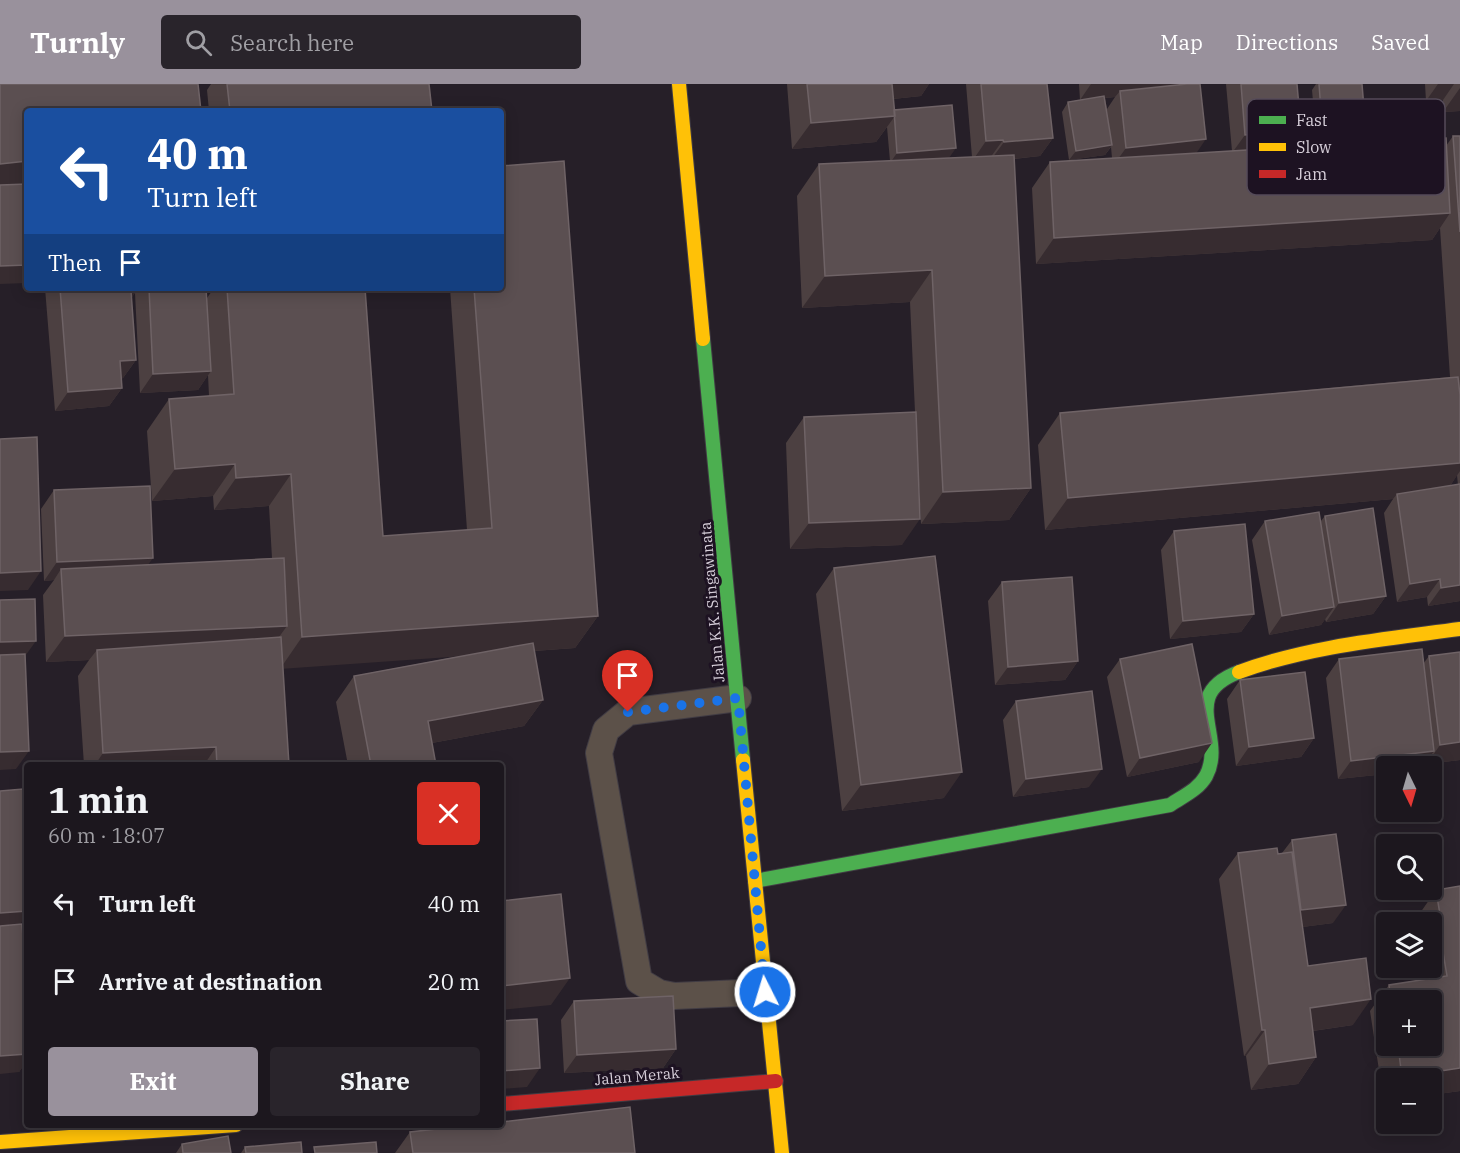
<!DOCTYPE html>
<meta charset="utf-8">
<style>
body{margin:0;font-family:"IBM Plex Serif",serif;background:#29242b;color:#f1f3f6;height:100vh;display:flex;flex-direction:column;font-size:22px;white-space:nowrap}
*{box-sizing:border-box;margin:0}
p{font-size:20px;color:#a09fa4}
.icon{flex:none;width:33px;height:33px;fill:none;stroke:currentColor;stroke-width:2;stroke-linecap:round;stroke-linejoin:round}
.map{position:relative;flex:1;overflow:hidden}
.sheet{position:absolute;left:24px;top:678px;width:480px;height:366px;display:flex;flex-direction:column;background:#1c171e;border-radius:6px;box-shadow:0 3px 15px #0003,0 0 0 2px #3a363c}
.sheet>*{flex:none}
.guide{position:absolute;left:24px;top:24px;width:480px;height:183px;border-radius:6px;box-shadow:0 3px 15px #0003,0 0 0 2px #3a363c;background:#1a4fa0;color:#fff;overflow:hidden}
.needle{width:39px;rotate:175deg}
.buttons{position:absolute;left:1376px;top:672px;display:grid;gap:12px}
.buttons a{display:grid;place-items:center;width:66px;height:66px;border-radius:6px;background:#1c171e;box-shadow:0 3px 15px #0003,0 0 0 2px #3a363c;font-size:30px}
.pin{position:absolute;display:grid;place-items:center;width:51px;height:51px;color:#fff;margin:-62px -26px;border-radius:50% 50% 50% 0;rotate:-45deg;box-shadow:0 0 6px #0007}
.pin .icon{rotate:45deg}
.me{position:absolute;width:66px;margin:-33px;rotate:355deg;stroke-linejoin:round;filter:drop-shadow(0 0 4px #0008)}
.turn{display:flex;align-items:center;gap:21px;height:126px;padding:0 24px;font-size:27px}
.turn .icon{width:78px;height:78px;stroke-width:2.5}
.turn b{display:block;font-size:42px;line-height:51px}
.then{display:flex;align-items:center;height:57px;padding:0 24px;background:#0003;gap:12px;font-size:22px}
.round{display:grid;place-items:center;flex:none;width:63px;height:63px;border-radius:6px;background:#29242b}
.summary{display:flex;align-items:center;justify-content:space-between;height:102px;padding:0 24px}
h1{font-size:36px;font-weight:700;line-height:45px}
.action{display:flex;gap:12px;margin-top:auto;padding:12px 24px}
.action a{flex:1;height:69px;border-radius:6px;background:#99919c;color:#fff;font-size:24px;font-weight:700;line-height:69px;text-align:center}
.action a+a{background:#29242b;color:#f1f3f6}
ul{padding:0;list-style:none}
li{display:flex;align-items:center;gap:18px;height:78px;padding:0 24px}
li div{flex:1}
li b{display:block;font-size:22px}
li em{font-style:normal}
header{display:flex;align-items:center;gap:36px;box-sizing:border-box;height:84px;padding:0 30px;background:#99919c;color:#fff}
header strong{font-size:28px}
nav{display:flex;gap:33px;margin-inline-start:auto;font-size:21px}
.search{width:420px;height:54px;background:#29242b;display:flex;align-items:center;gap:15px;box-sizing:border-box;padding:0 21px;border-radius:6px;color:#a09fa4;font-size:22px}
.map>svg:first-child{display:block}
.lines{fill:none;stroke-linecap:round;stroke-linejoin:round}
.lane-casing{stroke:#413c44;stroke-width:28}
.fast-casing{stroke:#413c44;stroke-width:16}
.slow-casing{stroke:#413c44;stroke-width:16}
.jam-casing{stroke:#413c44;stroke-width:16}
.lane{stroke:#5c5149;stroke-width:26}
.fast{stroke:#4caf50;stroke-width:14}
.slow{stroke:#ffc107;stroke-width:14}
.jam{stroke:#c62828;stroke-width:14}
.wall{fill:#4c4041;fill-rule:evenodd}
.shaded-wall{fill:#372c30}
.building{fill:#5b4f51;stroke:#6f6366;stroke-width:1.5}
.route{stroke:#1a73e8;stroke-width:10;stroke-dasharray:0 18}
.labels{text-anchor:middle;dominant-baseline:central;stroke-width:6;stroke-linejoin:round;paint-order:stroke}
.street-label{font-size:15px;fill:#d7cfda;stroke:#1d1222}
.key{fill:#1d1222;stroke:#554b59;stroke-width:1.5}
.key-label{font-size:16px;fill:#d7cfda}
</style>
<header>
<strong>Turnly</strong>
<div class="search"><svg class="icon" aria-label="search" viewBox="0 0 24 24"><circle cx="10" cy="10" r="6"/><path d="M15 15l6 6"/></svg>Search here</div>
<nav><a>Map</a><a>Directions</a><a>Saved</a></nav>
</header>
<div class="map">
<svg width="1460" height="1069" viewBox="0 0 1460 1069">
<rect width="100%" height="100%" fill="#261f28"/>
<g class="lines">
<defs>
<path id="lane" d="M 738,614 L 628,628 L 606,646 L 599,669 L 639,897 L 659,909 L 674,912 L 765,908"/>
<path id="fast" d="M 703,255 L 743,676
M 755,797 L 1170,721 C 1183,712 1198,706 1206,692 C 1227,653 1177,611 1239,588"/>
<path id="slow" d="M 679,0 L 703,255
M 1239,588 C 1309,562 1387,555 1460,545
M 743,676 L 782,1069
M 0,1058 L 236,1041"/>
<path id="jam" d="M 501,1020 L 776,997"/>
</defs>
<use href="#lane" class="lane-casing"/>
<use href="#fast" class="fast-casing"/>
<use href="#slow" class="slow-casing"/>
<use href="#jam" class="jam-casing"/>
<use href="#lane" class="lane"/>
<use href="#fast" class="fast"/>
<use href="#slow" class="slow"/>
<use href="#jam" class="jam"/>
</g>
<path class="wall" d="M 211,0 L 429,0 L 432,27 L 209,27 L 207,6 Z
M 787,0 L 929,0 L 921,12 L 893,15 L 894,26 L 949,74 L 972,73 L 966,0 L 1047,0 L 1053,54 L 1040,72 L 1014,75 L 1031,404 L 1009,436 L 921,440 L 917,361 L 902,461 L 790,465 L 786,359 L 804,333 L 915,328 L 910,218 L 802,224 L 797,112 L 819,80 L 890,77 L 887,43 L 876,58 L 792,65 Z
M 1079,0 L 1200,0 L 1196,69 L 1232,67 L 1226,0 L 1297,0 L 1301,46 L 1289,63 L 1317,62 L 1312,6 L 1316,0 L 1362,0 L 1359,59 L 1446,62 L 1453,52 L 1460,52 L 1460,517 L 1428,522 L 1427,513 L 1397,518 L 1384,429 L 1393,415 L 1045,446 L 1038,361 L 1060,329 L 1450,293 L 1440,144 L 1432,156 L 1036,180 L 1032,104 L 1050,78 L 1112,74 L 1111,63 L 1105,71 L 1069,76 L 1062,28 L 1068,18 L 1080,16 ZM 1115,13 L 1107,25 L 1105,14 ZM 1457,391 L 1458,401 L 1450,402 Z
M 1425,0 L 1460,0 L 1460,27 L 1443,28 L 1443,16 L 1426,17 Z
M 45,204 L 206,204 L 207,214 L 214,204 L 365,204 L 383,452 L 467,446 L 450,204 L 501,204 L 598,532 L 575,564 L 534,567 L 543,616 L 524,642 L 432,659 L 436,681 L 348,681 L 336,618 L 354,592 L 465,571 L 283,584 L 289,681 L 84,681 L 78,592 L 89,576 L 46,578 L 43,511 L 54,496 L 44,497 L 41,425 L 54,406 L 148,481 L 272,474 L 269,422 L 214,426 L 213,412 L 152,417 L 147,347 L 169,315 L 209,312 L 208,291 L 198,306 L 140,309 L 135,209 L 131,214 L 136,276 L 123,294 L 121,295 L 122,304 L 109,322 L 55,327 Z
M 1325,432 L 1386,512 L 1373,530 L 1326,538 L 1325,535 L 1321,541 L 1269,551 L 1252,456 L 1265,437 L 1320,438 Z
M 1174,447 L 1254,530 L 1241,548 L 1170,555 L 1161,466 Z
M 834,484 L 944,714 L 842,727 L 816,510 Z
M 1002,498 L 1078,577 L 1065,596 L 995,601 L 988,517 Z
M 1429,572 L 1460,676 L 1427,680 L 1426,678 L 1423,682 L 1386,682 L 1386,690 L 1338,695 L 1326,594 L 1339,575 L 1423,580 Z
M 1120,575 L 1199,678 L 1127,693 L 1107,593 Z
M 1240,596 L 1314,654 L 1301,673 L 1236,682 L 1227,615 Z
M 1016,617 L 1089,703 L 1013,713 L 1003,636 Z
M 1292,756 L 1333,839 L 1302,843 L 1308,882 L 1353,941 L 1313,947 L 1316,973 L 1298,1000 L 1251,1006 L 1246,972 L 1244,972 L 1219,795 L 1238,769 L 1278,770 L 1282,769 Z
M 1460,802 L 1460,1007 L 1431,1011 L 1431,994 L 1386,994 L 1386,1018 L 1384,1019 L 1370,927 L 1389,901 L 1425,895 L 1423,884 L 1431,884 L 1431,838 L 1419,838 L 1418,832 L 1436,806 ZM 1386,916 L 1431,916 L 1431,962 L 1386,962 Z
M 20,840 L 22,849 L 27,843 L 27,1014 L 25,1014 L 23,982 L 19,988 Z
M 574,917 L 676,965 L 663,984 L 564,989 L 561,936 Z
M 410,1048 L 635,1069 L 395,1069 Z
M 182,1060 L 231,1069 L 176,1069 Z
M 245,1063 L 302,1069 L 241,1069 Z"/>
<path class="shaded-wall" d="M 884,0 L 929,0 L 921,12 L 873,17 Z
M 1091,0 L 1196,0 L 1120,7 L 1115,13 L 1080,16 Z
M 1438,0 L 1454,0 L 1443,16 L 1426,17 Z
M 1460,4 L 1460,27 L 1443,28 Z
M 895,32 L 876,58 L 792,65 L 811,39 Z
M 1301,46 L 1288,64 L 1232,69 L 1245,51 Z
M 1366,49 L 1359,59 L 1317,63 L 1323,53 Z
M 1053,54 L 1040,72 L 990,77 L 1004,58 Z
M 1206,55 L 1193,74 L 1113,82 L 1126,64 Z
M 1003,56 L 990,74 L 973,76 L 986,57 Z
M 1112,61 L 1105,71 L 1069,76 L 1076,67 Z
M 956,64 L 949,74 L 890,79 L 897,69 Z
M 27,77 L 27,101 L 0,104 L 0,80 Z
M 1450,129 L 1432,156 L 1036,180 L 1054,154 Z
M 27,181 L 27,199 L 0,200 L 0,182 Z
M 932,186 L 910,218 L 802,224 L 825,192 Z
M 137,206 L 124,225 L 131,207 Z
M 136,276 L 123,294 L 107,296 L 120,277 Z
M 211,287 L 198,306 L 140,309 L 153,290 Z
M 122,304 L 109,322 L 55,327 L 68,308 Z
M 1460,379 L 1460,387 L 1444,411 L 1397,410 L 1393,415 L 1045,446 L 1068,414 Z
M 235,380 L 213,412 L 152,417 L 175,385 Z
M 291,390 L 269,422 L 214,426 L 236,394 Z
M 1031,404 L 1009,436 L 921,440 L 943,408 Z
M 920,435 L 902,461 L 790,465 L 809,439 Z
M 153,474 L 140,492 L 61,485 L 54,496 L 44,497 L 57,478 Z
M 41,487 L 28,506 L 0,507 L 0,489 Z
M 1440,495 L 1427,513 L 1397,518 L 1410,500 Z
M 1460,501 L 1460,517 L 1428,522 L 1441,504 Z
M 1386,512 L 1373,530 L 1326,538 L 1339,519 Z
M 1334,523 L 1321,541 L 1269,551 L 1282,532 Z
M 1254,530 L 1241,548 L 1170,555 L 1183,537 Z
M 598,532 L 575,564 L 280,585 L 302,553 Z
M 287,542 L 268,568 L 97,566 L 89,576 L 46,578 L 65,552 Z
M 36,557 L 23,575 L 0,576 L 0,558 Z
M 1078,577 L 1065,596 L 995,601 L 1008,583 Z
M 543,616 L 524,642 L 410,663 L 428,637 Z
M 1314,654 L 1301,673 L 1236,682 L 1249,663 Z
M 1460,658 L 1460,676 L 1427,680 L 1440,661 Z
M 1212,659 L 1199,678 L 1127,693 L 1140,674 Z
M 216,663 L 204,681 L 95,681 L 103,669 Z
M 29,667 L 16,685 L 0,686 L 0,668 Z
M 1434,667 L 1423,682 L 1386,682 L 1386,690 L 1338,695 L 1351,677 Z
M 1102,685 L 1089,703 L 1013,713 L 1026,695 Z
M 962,688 L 944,714 L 842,727 L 861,701 Z
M 1346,821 L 1333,839 L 1288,845 L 1301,826 Z
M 27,827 L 27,831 L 16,846 L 0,847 L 0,829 Z
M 570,894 L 551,921 L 501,926 L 501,902 Z
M 1371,915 L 1353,941 L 1291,950 L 1310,924 Z
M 1262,946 L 1265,946 L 1246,972 L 1244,972 Z
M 676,965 L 663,984 L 564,989 L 577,971 Z
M 27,970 L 27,977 L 19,988 L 0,990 L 0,972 Z
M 1316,973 L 1298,1000 L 1251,1006 L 1269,980 Z
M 540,984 L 527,1003 L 501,1005 L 501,987 Z
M 1460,984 L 1460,1007 L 1431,1011 L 1431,994 L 1401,994 L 1402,993 Z"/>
<path class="building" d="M 0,0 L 198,0 L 201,27 L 27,27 L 27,77 L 0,80 Z
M 227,0 L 429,0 L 432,27 L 230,27 Z
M 807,0 L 892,0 L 895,32 L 811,39 Z
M 981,0 L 1047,0 L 1053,54 L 1004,58 L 1003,56 L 986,57 Z
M 1187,0 L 1200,0 L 1206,55 L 1126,64 L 1120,7 Z
M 1241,0 L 1297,0 L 1301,46 L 1245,51 Z
M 1319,0 L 1362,0 L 1366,49 L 1323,53 Z
M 1104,12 L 1112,61 L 1076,67 L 1068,18 Z
M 952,21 L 956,64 L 897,69 L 894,26 Z
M 1453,52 L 1460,52 L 1460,148 Z
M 1446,54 L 1450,129 L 1054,154 L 1050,78 Z
M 1014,71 L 1031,404 L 943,408 L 932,186 L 825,192 L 819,80 Z
M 564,77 L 598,532 L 302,553 L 291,390 L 236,394 L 235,380 L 175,385 L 169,315 L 234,310 L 227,204 L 365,204 L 383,452 L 492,444 L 474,204 L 501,204 L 501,82 Z
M 27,100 L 27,181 L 0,182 L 0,101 Z
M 60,204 L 137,204 L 137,206 L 131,207 L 136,276 L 120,277 L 122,304 L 68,308 Z
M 149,204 L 206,204 L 211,287 L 153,290 Z
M 1458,293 L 1460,311 L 1460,379 L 1068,414 L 1060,329 Z
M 916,328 L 920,435 L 809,439 L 804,333 Z
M 37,353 L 41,487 L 0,489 L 0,355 Z
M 1460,400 L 1460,501 L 1441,504 L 1440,495 L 1410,500 L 1397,410 Z
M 150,402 L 153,474 L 57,478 L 54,406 Z
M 1373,424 L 1386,512 L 1339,519 L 1325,432 Z
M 1319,428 L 1334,523 L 1282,532 L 1265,437 Z
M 1245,440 L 1254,530 L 1183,537 L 1174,447 Z
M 935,472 L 962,688 L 861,701 L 834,484 Z
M 284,474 L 287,542 L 65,552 L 61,485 Z
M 1072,493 L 1078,577 L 1008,583 L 1002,498 Z
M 35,515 L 36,557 L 0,558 L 0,516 Z
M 281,553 L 289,681 L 217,681 L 216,663 L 103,669 L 97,566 Z
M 533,559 L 543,616 L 428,637 L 436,681 L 371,681 L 354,592 Z
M 1192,560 L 1212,659 L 1140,674 L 1120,575 Z
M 1422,565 L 1434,667 L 1351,677 L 1339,575 Z
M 1460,568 L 1460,658 L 1440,661 L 1429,572 Z
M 25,570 L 29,667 L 0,668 L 0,571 Z
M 1305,588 L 1314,654 L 1249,663 L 1240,596 Z
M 1092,607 L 1102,685 L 1026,695 L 1016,617 Z
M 23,705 L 27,782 L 27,827 L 0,829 L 0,707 Z
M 1336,750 L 1346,821 L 1301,826 L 1292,756 Z
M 1277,764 L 1278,770 L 1292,768 L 1308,882 L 1366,874 L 1371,915 L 1310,924 L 1316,973 L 1269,980 L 1265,946 L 1262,946 L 1238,769 Z
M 1460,802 L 1460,984 L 1402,993 L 1398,962 L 1431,962 L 1431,916 L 1391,916 L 1389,901 L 1447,892 L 1438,838 L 1441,837 L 1436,806 Z
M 561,810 L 570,894 L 501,902 L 501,817 Z
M 22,840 L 27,906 L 27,970 L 0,972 L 0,842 Z
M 673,912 L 676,965 L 577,971 L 574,917 Z
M 537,935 L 540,984 L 501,987 L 501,937 Z
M 630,1023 L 635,1069 L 413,1069 L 410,1048 L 472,1041 L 501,1041 L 501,1038 Z
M 228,1052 L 231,1069 L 183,1069 L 182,1060 Z
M 301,1058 L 302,1069 L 246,1069 L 245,1063 Z
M 376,1058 L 377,1069 L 315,1069 L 314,1063 Z"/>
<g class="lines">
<path class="route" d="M 628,628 L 738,614 L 765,908"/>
</g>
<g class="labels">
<g class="street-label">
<text transform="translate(712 518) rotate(-95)">Jalan K.K. Singawinata</text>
<text transform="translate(637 992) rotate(-5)">Jalan Merak</text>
</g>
</g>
<rect x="1247" y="15" width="198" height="96" rx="9" class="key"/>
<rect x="1259" y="32" width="27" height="8" fill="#4caf50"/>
<rect x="1259" y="59" width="27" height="8" fill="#ffc107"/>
<rect x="1259" y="86" width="27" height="8" fill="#c62828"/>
<g class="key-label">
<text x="1296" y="42">Fast</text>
<text x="1296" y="69">Slow</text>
<text x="1296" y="96">Jam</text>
</g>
</svg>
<div class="buttons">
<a><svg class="needle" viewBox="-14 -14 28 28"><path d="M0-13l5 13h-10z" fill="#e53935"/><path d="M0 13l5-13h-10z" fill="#a09fa4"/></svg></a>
<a><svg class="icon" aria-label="search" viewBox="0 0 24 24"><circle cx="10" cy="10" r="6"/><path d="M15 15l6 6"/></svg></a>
<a><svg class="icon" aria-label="layers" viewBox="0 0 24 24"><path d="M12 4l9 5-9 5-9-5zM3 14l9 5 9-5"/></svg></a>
<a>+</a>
<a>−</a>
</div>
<div class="pin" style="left:628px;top:628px;background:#d93025"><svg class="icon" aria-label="arrive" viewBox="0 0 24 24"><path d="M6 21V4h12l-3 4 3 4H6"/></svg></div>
<svg class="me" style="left:765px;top:908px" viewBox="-20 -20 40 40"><circle r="17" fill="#1a73e8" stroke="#fff" stroke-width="3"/><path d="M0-11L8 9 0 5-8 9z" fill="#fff"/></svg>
<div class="guide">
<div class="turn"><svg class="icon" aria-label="left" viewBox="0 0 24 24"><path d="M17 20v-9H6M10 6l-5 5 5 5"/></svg><div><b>40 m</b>Turn left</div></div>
<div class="then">Then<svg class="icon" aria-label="arrive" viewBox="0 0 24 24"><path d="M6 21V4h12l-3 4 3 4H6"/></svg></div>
</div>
<section class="sheet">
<div class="summary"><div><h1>1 min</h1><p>60 m · 18:07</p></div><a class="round" style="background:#d93025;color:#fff"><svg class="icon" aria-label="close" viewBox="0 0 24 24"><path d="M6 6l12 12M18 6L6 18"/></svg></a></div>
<ul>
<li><svg class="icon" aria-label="left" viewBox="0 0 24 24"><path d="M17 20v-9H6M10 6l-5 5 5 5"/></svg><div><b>Turn left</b></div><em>40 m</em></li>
<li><svg class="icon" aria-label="arrive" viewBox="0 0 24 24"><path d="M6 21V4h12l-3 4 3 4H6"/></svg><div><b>Arrive at destination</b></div><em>20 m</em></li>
</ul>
<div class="action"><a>Exit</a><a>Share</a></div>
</section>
</div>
